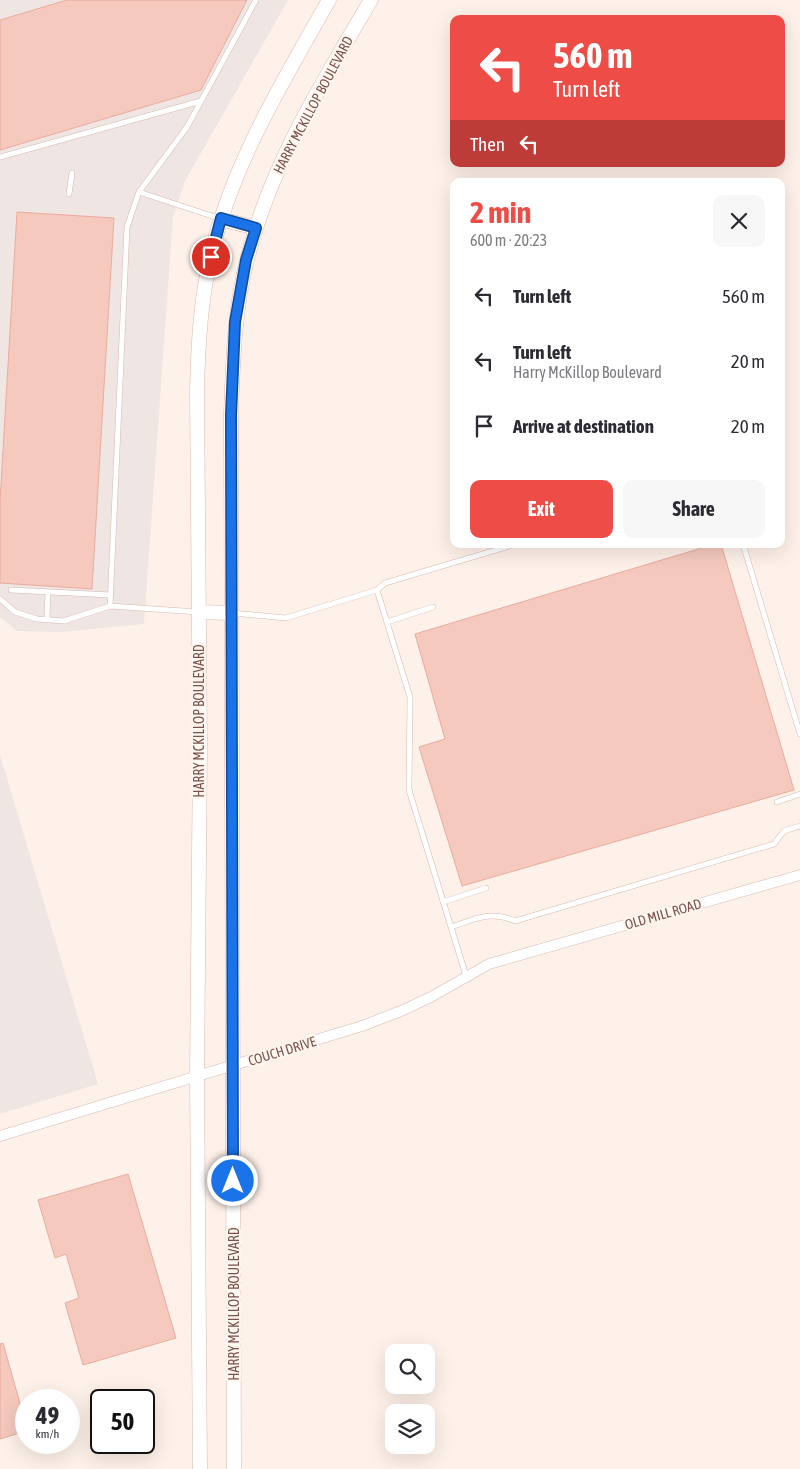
<!DOCTYPE html>
<meta charset="utf-8">
<style>
body{margin:0;font-family:"Asap Condensed",sans-serif;background:#f7f7f7;color:#2b2b33;height:100vh;display:flex;flex-direction:column;font-size:19px;white-space:nowrap}
*{box-sizing:border-box;margin:0}
p{font-size:16px;color:#7c7c81}
.icon{flex:none;width:28px;height:28px;fill:none;stroke:currentColor;stroke-width:2;stroke-linecap:round;stroke-linejoin:round}
.map{position:relative;flex:1;overflow:hidden}
.details{position:absolute;left:450px;top:178px;width:335px;height:370px;display:flex;flex-direction:column;background:#fff;border-radius:10px;box-shadow:0 5px 20px #0002}
.details>*{flex:none}
.guide{position:absolute;left:450px;top:15px;width:335px;height:152px;border-radius:10px;box-shadow:0 5px 20px #0002;background:#ee4c47;color:#fff;overflow:hidden}
.buttons{position:absolute;left:385px;top:1344px;display:grid;gap:10px}
.buttons a{display:grid;place-items:center;width:50px;height:50px;border-radius:10px;background:#fff;box-shadow:0 5px 20px #0002;font-size:25px}
.speed{position:absolute;left:15px;top:1389px;display:flex;gap:10px;font-size:25px;font-weight:700;text-align:center}
.speed>*{display:grid;place-content:center;width:65px;height:65px;border-radius:50%;background:#fff;box-shadow:0 5px 20px #0002;line-height:1}
.speed small{font-size:12px;font-weight:400}
.speed .limit{border:2px solid #111;border-radius:8px;background:#fff;color:#111}
.pin{position:absolute;display:grid;place-items:center;width:42px;height:42px;color:#fff;margin:-21px;border:2px solid #fff;border-radius:50%;box-shadow:0 1px 5px #0007}
.me{position:absolute;width:55px;margin:-28px;rotate:0deg;stroke-linejoin:round;filter:drop-shadow(0 0 4px #0008)}
.turn{display:flex;align-items:center;gap:18px;height:105px;padding:0 20px;font-size:22px}
.turn .icon{width:65px;height:65px;stroke-width:2.5}
.turn b{display:block;font-size:35px;line-height:42px}
.then{display:flex;align-items:center;height:48px;padding:0 20px;background:#0003;gap:10px;font-size:19px}
.round{display:grid;place-items:center;flex:none;width:52px;height:52px;border-radius:10px;background:#f7f7f7}
.headline{display:flex;align-items:center;justify-content:space-between;height:85px;padding:0 20px}
h1{font-size:30px;font-weight:700;line-height:38px;color:#ee4c47}
.action{display:flex;gap:10px;margin-top:auto;padding:10px 20px}
.action a{flex:1;height:58px;border-radius:10px;background:#ee4c47;color:#fff;font-size:20px;font-weight:700;line-height:58px;text-align:center}
.action a+a{background:#f7f7f7;color:#2b2b33}
ul{padding:0;list-style:none}
li{display:flex;align-items:center;gap:15px;height:65px;padding:0 20px}
li div{flex:1}
li b{display:block;font-size:19px}
li em{font-style:normal}
.map>svg:first-child{display:block}
.industrial{fill:#efe5e2}
.building{fill:#f5c9be;stroke:#e9ac9d}
.lines{fill:none;stroke-linecap:round;stroke-linejoin:round}
.lane-casing{stroke:#d4b9b0;stroke-width:6}
.street-casing{stroke:#d4b9b0;stroke-width:11}
.secondary-casing{stroke:#d9b9af;stroke-width:15}
.lane{stroke:#fff;stroke-width:5}
.street{stroke:#fff;stroke-width:10}
.secondary{stroke:#fff;stroke-width:14}
.route-casing{stroke:#114b97;stroke-width:12}
.route{stroke:#1a73e8;stroke-width:9}
.labels{text-anchor:middle;dominant-baseline:central;stroke-width:4.5;stroke-linejoin:round;paint-order:stroke}
.street-label{font-size:14px;fill:#7a524a;stroke:#fff6f0}
</style>
<div class="map">
<svg width="800" height="1469" viewBox="0 0 800 1469">
<rect width="100%" height="100%" fill="#fef1e9"/>
<path class="industrial" d="M 0,0 L 288,0 L 185,181 L 173,217 L 144,624 L 60,632 L 17,631 L 0,617 Z
M 0,755 L 98,1084 L 0,1114 Z"/>
<path class="building" d="M 67,0 L 247,0 L 201,90 L 0,150 L 0,20 Z
M 17,212 L 114,218 L 92,589 L 0,583 L 0,502 Z
M 715,544 L 721,544 L 794,790 L 462,886 L 419,747 L 445,739 L 415,634 Z
M 128,1174 L 176,1338 L 83,1365 L 65,1303 L 79,1298 L 66,1254 L 55,1258 L 38,1200 Z
M 3,1343 L 26,1425 L 26,1431 L 0,1439 L 0,1344 Z"/>
<g class="lines">
<defs>
<path id="lane" d="M 0,157 L 201,101
M 69,194 L 72,173
M 221,219 L 139,192 L 187,127 L 256,0
M 743,544 L 800,734
M 11,590 L 110,595
M 0,599 L 15,612 L 37,619 L 64,621 L 110,606 L 198,612
M 110,606 L 127,227 L 139,192
M 232,613 L 286,618 L 377,590
M 47,619 L 48,592
M 387,622 L 433,607
M 777,802 L 800,794
M 443,902 L 486,888
M 451,927 C 475,919 491,910 515,921 L 774,844 L 784,831 L 800,826
M 466,976 L 409,790 L 410,697 L 377,590 L 385,583 L 516,544"/>
<path id="street" d="M 0,1136 L 362,1026 L 401,1011 L 431,997 L 489,964 L 800,875"/>
<path id="secondary" d="M 221,219 L 256,228
M 199,612 L 231,613
M 200,1469 L 197,1077 L 200,748 L 197,393 C 198,342 201,292 214,243 C 237,156 285,78 329,0
M 234,1469 L 231,415 C 233,363 234,311 247,260 C 270,166 322,83 371,0"/>
</defs>
<use href="#lane" class="lane-casing"/>
<use href="#street" class="street-casing"/>
<use href="#secondary" class="secondary-casing"/>
<use href="#lane" class="lane"/>
<use href="#street" class="street"/>
<use href="#secondary" class="secondary"/>
</g>
<g class="lines">
<defs>
<path id="route" d="M 211,257 L 221,218 L 256,228 L 246,260 L 235,322 L 231,415 L 233,1181"/>
</defs>
<use href="#route" class="route-casing"/>
<use href="#route" class="route"/>
</g>
<g class="labels">
<g class="street-label">
<text transform="translate(313 105) rotate(-62)">HARRY MCKILLOP BOULEVARD</text>
<text transform="translate(199 721) rotate(-90)">HARRY MCKILLOP BOULEVARD</text>
<text transform="translate(663 914) rotate(-16)">OLD MILL ROAD</text>
<text transform="translate(282 1051) rotate(-17)">COUCH DRIVE</text>
<text transform="translate(234 1304) rotate(-90)">HARRY MCKILLOP BOULEVARD</text>
</g>
</g>
</svg>
<div class="buttons">
<a><svg class="icon" aria-label="search" viewBox="0 0 24 24"><circle cx="10" cy="10" r="6"/><path d="M15 15l6 6"/></svg></a>
<a><svg class="icon" aria-label="layers" viewBox="0 0 24 24"><path d="M12 4l9 5-9 5-9-5zM3 14l9 5 9-5"/></svg></a>
</div>
<div class="speed"><div>49<small>km/h</small></div><div class="limit">50</div></div>
<div class="pin" style="left:211px;top:257px;background:#d93025"><svg class="icon" aria-label="arrive" viewBox="0 0 24 24"><path d="M6 21V4h12l-3 4 3 4H6"/></svg></div>
<svg class="me" style="left:233px;top:1181px" viewBox="-20 -20 40 40"><circle r="17" fill="#1a73e8" stroke="#fff" stroke-width="3"/><path d="M0-11L8 9 0 5-8 9z" fill="#fff"/></svg>
<div class="guide">
<div class="turn"><svg class="icon" aria-label="left" viewBox="0 0 24 24"><path d="M17 20v-9H6M10 6l-5 5 5 5"/></svg><div><b>560 m</b>Turn left</div></div>
<div class="then">Then<svg class="icon" aria-label="left" viewBox="0 0 24 24"><path d="M17 20v-9H6M10 6l-5 5 5 5"/></svg></div>
</div>
<section class="details">
<div class="headline"><div><h1>2 min</h1><p>600 m · 20:23</p></div><a class="round"><svg class="icon" aria-label="close" viewBox="0 0 24 24"><path d="M6 6l12 12M18 6L6 18"/></svg></a></div>
<ul>
<li><svg class="icon" aria-label="left" viewBox="0 0 24 24"><path d="M17 20v-9H6M10 6l-5 5 5 5"/></svg><div><b>Turn left</b></div><em>560 m</em></li>
<li><svg class="icon" aria-label="left" viewBox="0 0 24 24"><path d="M17 20v-9H6M10 6l-5 5 5 5"/></svg><div><b>Turn left</b><p>Harry McKillop Boulevard</p></div><em>20 m</em></li>
<li><svg class="icon" aria-label="arrive" viewBox="0 0 24 24"><path d="M6 21V4h12l-3 4 3 4H6"/></svg><div><b>Arrive at destination</b></div><em>20 m</em></li>
</ul>
<div class="action"><a>Exit</a><a>Share</a></div>
</section>
</div>
